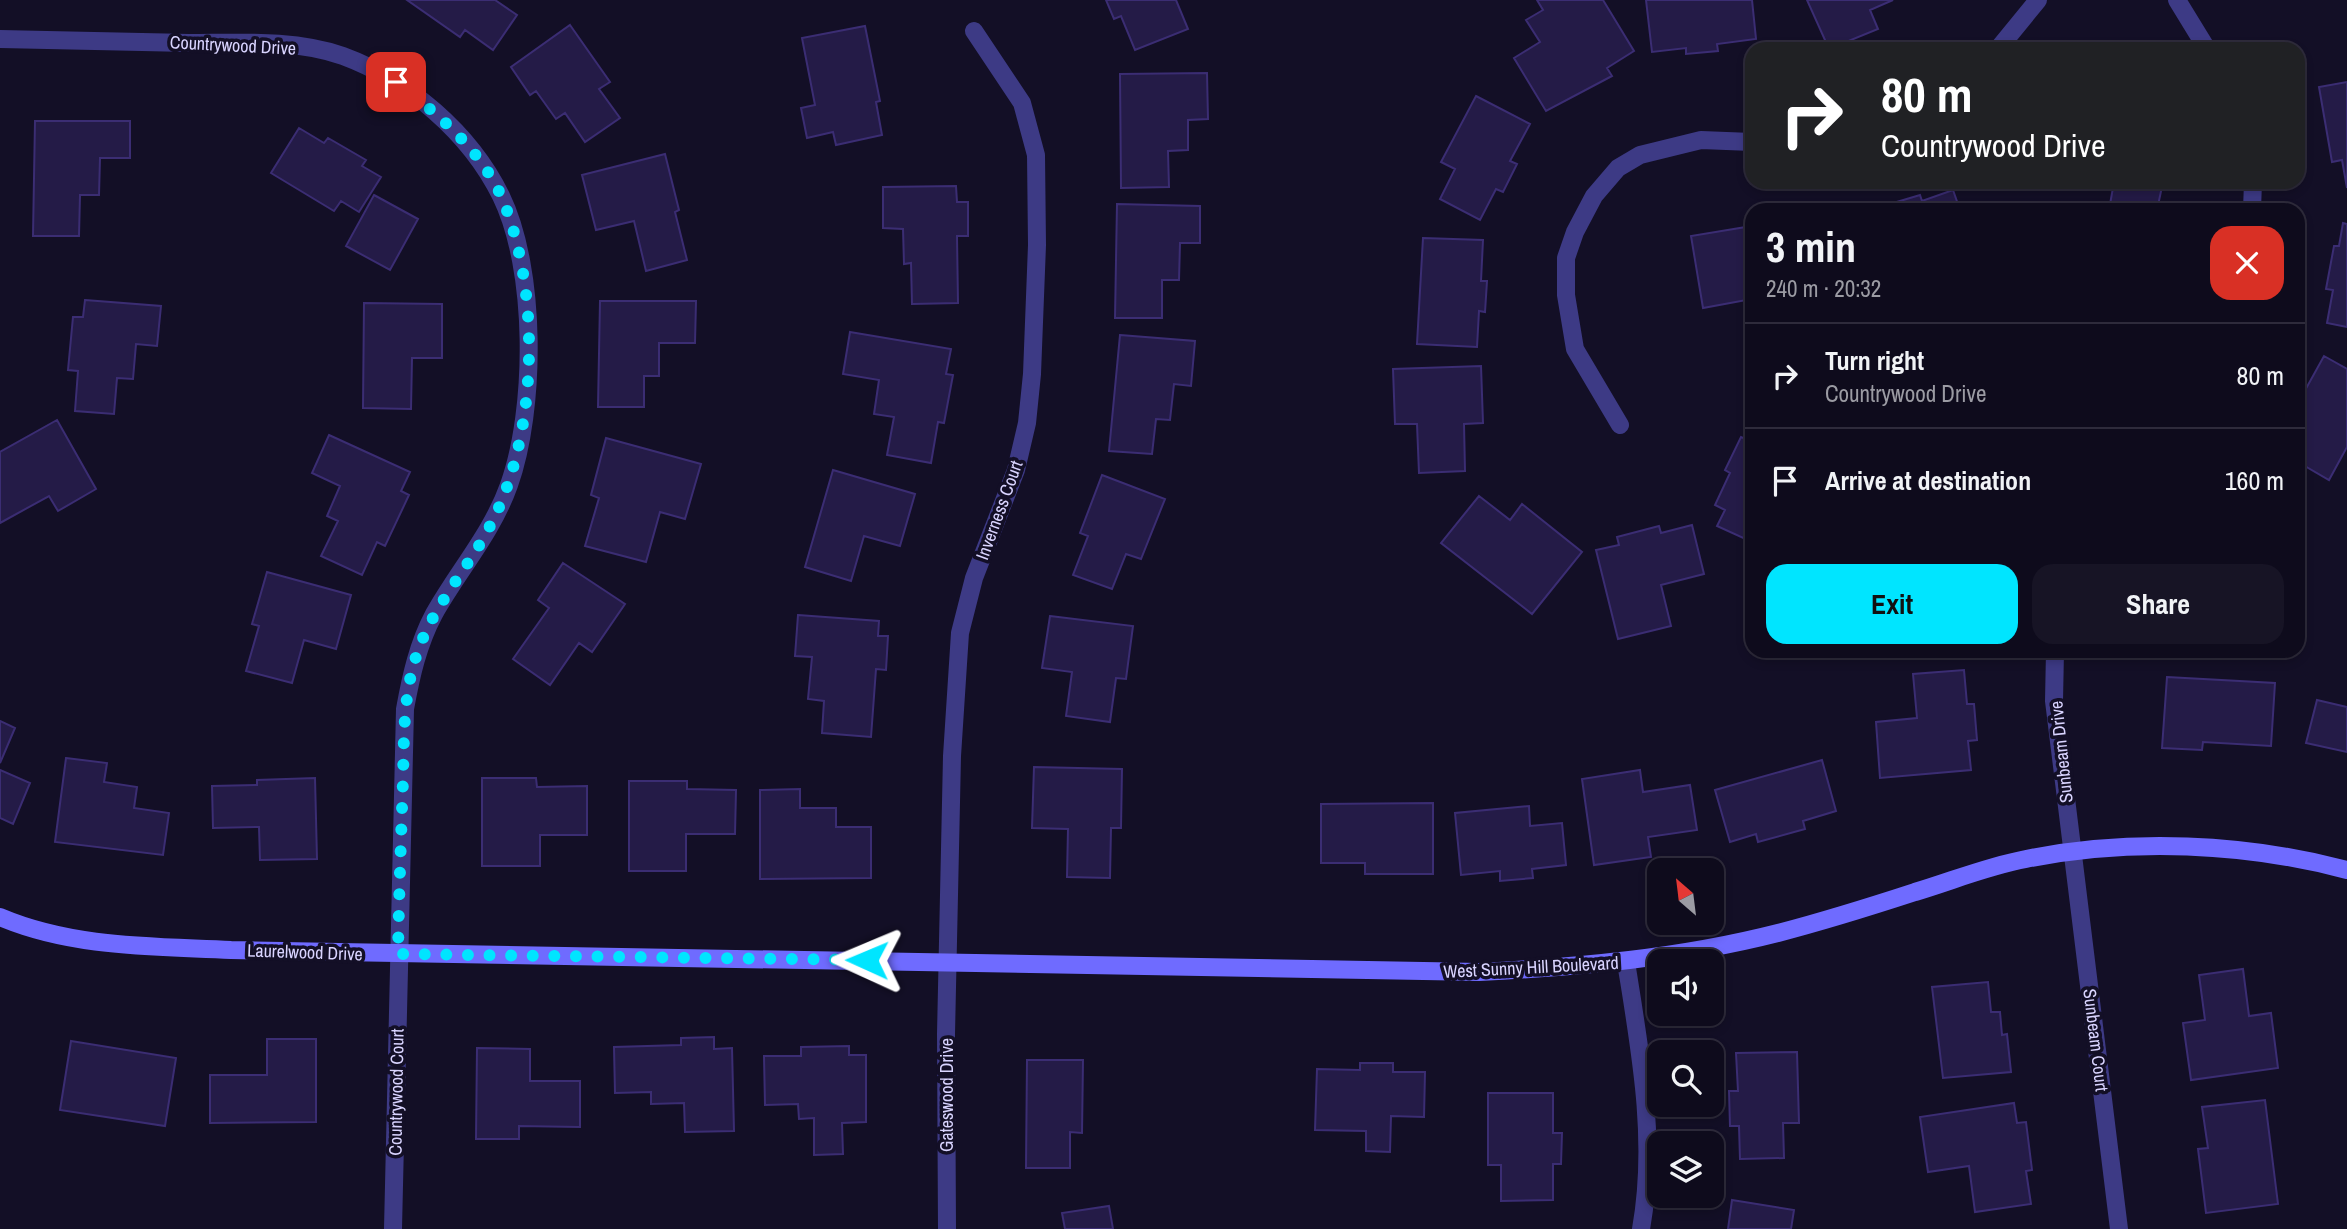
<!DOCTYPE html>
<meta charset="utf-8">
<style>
body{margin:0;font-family:"Archivo Narrow",sans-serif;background:#171425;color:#f1f3f6;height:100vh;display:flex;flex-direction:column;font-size:26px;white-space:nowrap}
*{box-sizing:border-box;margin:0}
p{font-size:23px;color:#9b9ba3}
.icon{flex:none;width:38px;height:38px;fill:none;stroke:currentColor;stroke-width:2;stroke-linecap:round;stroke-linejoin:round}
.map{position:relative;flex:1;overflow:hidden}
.details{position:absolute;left:1745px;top:203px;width:560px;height:455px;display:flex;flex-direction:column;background:#0e0b1c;border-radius:21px;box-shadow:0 4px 10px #0003,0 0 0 2px #2e2b3b}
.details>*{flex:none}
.hud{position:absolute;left:1745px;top:42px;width:560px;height:147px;border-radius:21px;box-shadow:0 4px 10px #0003,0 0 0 2px #2e2b3b;background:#202124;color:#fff;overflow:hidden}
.needle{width:46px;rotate:332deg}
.buttons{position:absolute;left:1647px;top:858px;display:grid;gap:14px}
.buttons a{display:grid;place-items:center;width:77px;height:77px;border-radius:14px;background:#0e0b1c;box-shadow:0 4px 10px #0003,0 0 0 2px #2e2b3b;font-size:35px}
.pin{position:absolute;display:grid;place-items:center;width:60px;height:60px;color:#fff;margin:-30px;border-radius:14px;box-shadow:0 4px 10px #0006}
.me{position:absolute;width:77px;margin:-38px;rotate:271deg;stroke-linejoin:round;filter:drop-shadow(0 0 5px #0008)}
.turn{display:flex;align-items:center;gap:24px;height:147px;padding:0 21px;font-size:32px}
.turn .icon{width:91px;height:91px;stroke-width:2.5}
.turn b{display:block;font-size:49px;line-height:60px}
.round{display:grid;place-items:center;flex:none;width:74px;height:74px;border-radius:21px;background:#171425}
.head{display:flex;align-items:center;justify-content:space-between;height:119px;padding:0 21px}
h1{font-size:42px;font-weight:700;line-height:52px}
.action{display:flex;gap:14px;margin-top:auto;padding:14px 21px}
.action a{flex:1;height:80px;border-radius:21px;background:#00e5ff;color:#111;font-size:28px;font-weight:700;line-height:80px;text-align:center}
.action a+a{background:#171425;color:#f1f3f6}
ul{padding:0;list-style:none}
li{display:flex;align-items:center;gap:21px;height:105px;padding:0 21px;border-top:2px solid #2e2b3b}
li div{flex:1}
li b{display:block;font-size:26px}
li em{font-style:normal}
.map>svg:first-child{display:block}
.building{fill:#241b47;stroke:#3b2d73;stroke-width:2}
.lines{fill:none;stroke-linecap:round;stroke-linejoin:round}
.street{stroke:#3d3a85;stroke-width:18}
.secondary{stroke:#6f6bff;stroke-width:18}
.route{stroke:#00e5ff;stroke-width:12;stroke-dasharray:0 21.6}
.labels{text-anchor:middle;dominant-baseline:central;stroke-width:7;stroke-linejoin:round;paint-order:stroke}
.street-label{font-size:18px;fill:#d9d4ff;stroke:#130f26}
</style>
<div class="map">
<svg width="2347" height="1229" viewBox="0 0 2347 1229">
<rect width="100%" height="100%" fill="#130f26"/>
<path class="building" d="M 407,0 L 495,0 L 517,15 L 493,50 L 465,30 L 460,37 Z
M 1106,0 L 1176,0 L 1188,29 L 1135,50 L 1121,16 L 1114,19 Z
M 1537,0 L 1603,0 L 1634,51 L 1607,68 L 1612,76 L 1546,111 L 1514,58 L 1540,42 L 1526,20 L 1543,10 Z
M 1646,0 L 1752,0 L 1756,39 L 1717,44 L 1718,51 L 1686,54 L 1686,48 L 1652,52 Z
M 1807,0 L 1893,0 L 1870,10 L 1878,29 L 1829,49 Z
M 570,25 L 610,82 L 599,89 L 620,118 L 585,142 L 565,113 L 556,119 L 536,91 L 530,95 L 511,67 Z
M 865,26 L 880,101 L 876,102 L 882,135 L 836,145 L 833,132 L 807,138 L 801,108 L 815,105 L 802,38 Z
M 1207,73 L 1208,119 L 1188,120 L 1188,150 L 1168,151 L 1169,187 L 1121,188 L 1120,74 Z
M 2347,82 L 2347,188 L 2342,160 L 2332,162 L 2319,87 Z
M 1476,96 L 1530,124 L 1510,161 L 1517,164 L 1503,192 L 1496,189 L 1480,220 L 1440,199 L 1455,169 L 1441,162 Z
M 35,121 L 130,121 L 130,158 L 100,158 L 99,195 L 80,195 L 79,236 L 33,236 Z
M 299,128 L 324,143 L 328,138 L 366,160 L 362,166 L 381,177 L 359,212 L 341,201 L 334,211 L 271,173 Z
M 665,154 L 679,210 L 675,212 L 687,260 L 646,271 L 634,221 L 596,230 L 582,175 Z
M 2114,182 L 2163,182 L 2157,210 L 2109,210 Z
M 956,186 L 957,202 L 968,202 L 968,236 L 957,236 L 958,303 L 912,304 L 911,263 L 904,264 L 903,229 L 883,228 L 883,187 Z
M 1953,190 L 1960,210 L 1892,210 L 1890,204 L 1920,195 L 1922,201 Z
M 374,195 L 418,219 L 390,270 L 346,246 Z
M 1117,204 L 1200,206 L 1200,243 L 1180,243 L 1179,280 L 1162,280 L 1162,318 L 1115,318 Z
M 2073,204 L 2107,210 L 2072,210 Z
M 2343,223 L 2347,224 L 2347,327 L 2327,323 L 2333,290 L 2326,289 L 2334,246 L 2339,246 Z
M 1752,226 L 1752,299 L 1703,308 L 1691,236 Z
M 1423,238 L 1483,240 L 1481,281 L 1487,281 L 1485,312 L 1479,311 L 1477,347 L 1417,344 Z
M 85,300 L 161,306 L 157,346 L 136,344 L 133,379 L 117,378 L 114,414 L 75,411 L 78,371 L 68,370 L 73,317 L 83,317 Z
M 600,301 L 696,301 L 695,343 L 659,343 L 659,376 L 644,376 L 644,407 L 598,407 Z
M 364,303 L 442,304 L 442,358 L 412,358 L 411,409 L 363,408 Z
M 850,332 L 951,349 L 946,374 L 953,375 L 944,423 L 938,422 L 931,463 L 887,455 L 894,417 L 874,414 L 879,380 L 843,374 Z
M 1120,335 L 1195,341 L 1191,386 L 1174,384 L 1170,420 L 1156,419 L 1152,454 L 1109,451 Z
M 2324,356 L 2347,369 L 2347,447 L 2329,480 L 2298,462 L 2298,403 Z
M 1481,366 L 1483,423 L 1464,424 L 1465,471 L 1419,473 L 1417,424 L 1395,424 L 1393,369 Z
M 57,420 L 96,489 L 58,511 L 49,496 L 0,523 L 0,452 Z
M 1752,432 L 1752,542 L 1717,526 L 1725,510 L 1715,505 L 1730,473 L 1725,470 L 1741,437 L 1748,440 Z
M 329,435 L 410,472 L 401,491 L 409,495 L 385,546 L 377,542 L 362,575 L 321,556 L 338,521 L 327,516 L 340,486 L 312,473 Z
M 606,438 L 701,464 L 685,519 L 660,512 L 646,562 L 585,546 L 599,498 L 591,495 Z
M 833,470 L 915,494 L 900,546 L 864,536 L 851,581 L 805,567 Z
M 1102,475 L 1165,499 L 1141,559 L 1126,554 L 1112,589 L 1073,575 L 1088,536 L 1080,533 Z
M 1479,496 L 1510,520 L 1522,504 L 1582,552 L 1532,614 L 1441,543 Z
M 1692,525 L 1704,574 L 1661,585 L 1671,626 L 1618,639 L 1596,550 L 1619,545 L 1617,537 L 1659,526 L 1661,533 Z
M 563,563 L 625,604 L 592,652 L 579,643 L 550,685 L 513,659 L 549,608 L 538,600 Z
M 267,572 L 351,595 L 336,649 L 304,640 L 292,683 L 246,671 L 259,626 L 252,624 Z
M 798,615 L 879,621 L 878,636 L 888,636 L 886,670 L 876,669 L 871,737 L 822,733 L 824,701 L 808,699 L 812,657 L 795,656 Z
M 1050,616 L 1133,626 L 1126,679 L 1116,678 L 1110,722 L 1066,716 L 1072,672 L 1042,668 Z
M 1964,670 L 1967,704 L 1974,704 L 1977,740 L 1968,741 L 1971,770 L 1880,778 L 1876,722 L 1917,718 L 1913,674 Z
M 2167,677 L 2275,683 L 2271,746 L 2203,742 L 2202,750 L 2162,748 Z
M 2317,700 L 2347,707 L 2347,752 L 2306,743 Z
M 0,721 L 15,728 L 0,763 Z
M 66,758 L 107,763 L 104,782 L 137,787 L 134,808 L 169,813 L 163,855 L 55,842 Z
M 1822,760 L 1836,811 L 1803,821 L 1805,829 L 1758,842 L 1756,834 L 1730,842 L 1715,790 Z
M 1034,767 L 1122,769 L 1121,828 L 1111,828 L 1110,878 L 1067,877 L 1068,829 L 1032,828 Z
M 0,770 L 30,783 L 13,824 L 0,818 Z
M 1640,770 L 1643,792 L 1690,785 L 1697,830 L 1648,837 L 1651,857 L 1594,865 L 1582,779 Z
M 315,778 L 317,859 L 260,860 L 259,827 L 213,828 L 212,786 L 257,785 L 257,780 Z
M 482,778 L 536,778 L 537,787 L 587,786 L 587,835 L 540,835 L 540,866 L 482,866 Z
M 629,781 L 687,781 L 687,789 L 736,790 L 735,834 L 686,834 L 686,871 L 629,871 Z
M 800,789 L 800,808 L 836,808 L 836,827 L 871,827 L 871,878 L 760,879 L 760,790 Z
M 1433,803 L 1433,874 L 1365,874 L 1365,863 L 1321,863 L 1321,804 Z
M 1529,806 L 1530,826 L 1562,823 L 1566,865 L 1532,869 L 1533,878 L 1500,881 L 1500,871 L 1461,875 L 1455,813 Z
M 2243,969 L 2249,1016 L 2271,1013 L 2278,1068 L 2191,1080 L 2183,1023 L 2205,1020 L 2199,975 Z
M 1988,982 L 1991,1012 L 2000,1012 L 2002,1035 L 2007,1034 L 2011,1072 L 1943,1078 L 1932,987 Z
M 714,1037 L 714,1049 L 732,1048 L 734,1131 L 685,1132 L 684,1103 L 651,1104 L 651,1092 L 615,1093 L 614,1047 L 681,1045 L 681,1038 Z
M 267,1039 L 316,1039 L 316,1122 L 210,1123 L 210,1075 L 267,1075 Z
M 71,1041 L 176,1058 L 165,1126 L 60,1110 Z
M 849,1046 L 849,1055 L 866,1055 L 866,1122 L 842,1123 L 843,1154 L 814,1155 L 814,1118 L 799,1119 L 798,1104 L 765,1105 L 764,1056 L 801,1056 L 801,1047 Z
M 477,1048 L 530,1049 L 530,1081 L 580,1081 L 580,1127 L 519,1126 L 519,1139 L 476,1139 Z
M 1797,1052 L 1799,1123 L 1783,1123 L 1784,1158 L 1740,1159 L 1739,1126 L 1730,1126 L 1729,1091 L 1738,1091 L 1736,1053 Z
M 1027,1060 L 1083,1060 L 1082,1133 L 1070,1132 L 1070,1168 L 1026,1168 Z
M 1360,1063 L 1393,1063 L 1393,1072 L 1425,1072 L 1424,1117 L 1391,1116 L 1390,1152 L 1366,1151 L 1366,1131 L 1315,1130 L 1317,1069 L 1360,1070 Z
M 1488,1093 L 1553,1093 L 1553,1133 L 1562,1133 L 1561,1164 L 1553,1164 L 1553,1200 L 1501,1201 L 1501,1165 L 1488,1165 Z
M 2265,1100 L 2278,1204 L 2206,1213 L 2198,1149 L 2208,1148 L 2202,1107 Z
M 2014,1103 L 2017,1123 L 2026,1122 L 2032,1170 L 2026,1171 L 2031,1204 L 1975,1212 L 1969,1166 L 1928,1172 L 1920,1117 Z
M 1732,1200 L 1794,1210 L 1791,1229 L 1728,1229 Z
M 1109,1206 L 1113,1229 L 1065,1229 L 1062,1213 Z"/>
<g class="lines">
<path class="street" d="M 2177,0 L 2207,49
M 0,39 C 63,40 126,42 189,43 C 239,43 294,39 343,56 C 408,80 470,133 501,196 C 537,270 536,409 509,485 C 492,533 458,571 434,614 C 418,644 411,676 405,709 L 393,1229
M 1998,49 L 2038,0
M 2252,210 L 2253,182
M 1620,425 L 1575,349 L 1566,295 L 1566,258 L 1575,232 L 1594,196 L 1618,168 L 1640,155 L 1701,140 L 1752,142
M 2055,651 L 2054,701 L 2119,1229
M 1626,962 C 1640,1050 1657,1140 1641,1229
M 947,1229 L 946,1034 L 952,756 L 960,633 L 974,578 L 1016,470 L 1027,423 L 1032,374 L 1037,245 L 1036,155 L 1022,103 L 974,31"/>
<path class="secondary" d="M 0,917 C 73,948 153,946 231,950 L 1479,972 C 1579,967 1680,958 1778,933 C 1824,921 1869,907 1915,892 C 1952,881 1988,866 2026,859 C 2130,838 2245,843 2347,870"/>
</g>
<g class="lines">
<path class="route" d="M 396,82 C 437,113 481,150 502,198 C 541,291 538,432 492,522 C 469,569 430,608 415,660 C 403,699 404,740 403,780 C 401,838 399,896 398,954 L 867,960"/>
</g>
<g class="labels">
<g class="street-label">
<text transform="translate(233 45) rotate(3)">Countrywood Drive</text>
<text transform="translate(999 510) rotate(-70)">Inverness Court</text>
<text transform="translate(2061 752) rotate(-96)">Sunbeam Drive</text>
<text transform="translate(305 952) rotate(2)">Laurelwood Drive</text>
<text transform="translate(1531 967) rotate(-3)">West Sunny Hill Boulevard</text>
<text transform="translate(2096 1040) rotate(83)">Sunbeam Court</text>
<text transform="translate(396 1092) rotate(-89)">Countrywood Court</text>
<text transform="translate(946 1095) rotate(-90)">Gateswood Drive</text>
</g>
</g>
</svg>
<div class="buttons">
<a><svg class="needle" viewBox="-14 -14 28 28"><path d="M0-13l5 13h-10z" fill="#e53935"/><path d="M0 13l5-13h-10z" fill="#9b9ba3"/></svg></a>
<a><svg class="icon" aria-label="sound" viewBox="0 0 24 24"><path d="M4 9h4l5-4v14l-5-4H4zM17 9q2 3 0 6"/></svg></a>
<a><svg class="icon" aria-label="search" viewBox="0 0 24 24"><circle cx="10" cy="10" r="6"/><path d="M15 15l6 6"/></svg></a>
<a><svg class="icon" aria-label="layers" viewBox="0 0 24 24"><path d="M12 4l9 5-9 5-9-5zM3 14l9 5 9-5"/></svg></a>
</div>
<div class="pin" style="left:396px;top:82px;background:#d93025"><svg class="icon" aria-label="arrive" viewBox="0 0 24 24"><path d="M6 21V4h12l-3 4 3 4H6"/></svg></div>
<svg class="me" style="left:867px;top:960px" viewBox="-20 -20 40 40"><path d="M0-17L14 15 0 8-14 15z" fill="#00e5ff" stroke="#fff" stroke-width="4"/></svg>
<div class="hud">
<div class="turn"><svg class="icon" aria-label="right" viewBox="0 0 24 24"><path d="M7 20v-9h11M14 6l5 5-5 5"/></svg><div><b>80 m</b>Countrywood Drive</div></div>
</div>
<section class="details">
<div class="head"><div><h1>3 min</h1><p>240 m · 20:32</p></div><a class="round" style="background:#d93025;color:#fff"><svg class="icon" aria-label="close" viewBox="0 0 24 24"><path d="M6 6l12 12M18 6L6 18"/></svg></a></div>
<ul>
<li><svg class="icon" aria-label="right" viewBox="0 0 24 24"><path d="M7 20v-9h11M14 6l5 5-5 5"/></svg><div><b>Turn right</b><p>Countrywood Drive</p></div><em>80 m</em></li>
<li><svg class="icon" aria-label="arrive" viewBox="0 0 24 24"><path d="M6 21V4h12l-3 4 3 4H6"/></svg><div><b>Arrive at destination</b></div><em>160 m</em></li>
</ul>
<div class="action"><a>Exit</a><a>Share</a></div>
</section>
</div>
